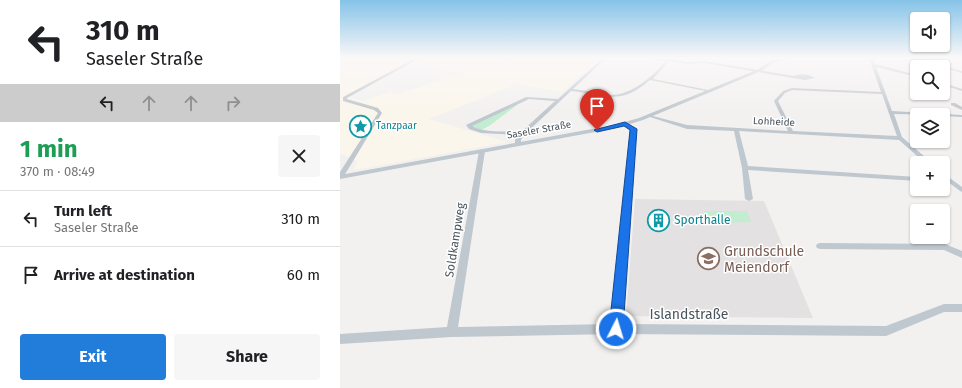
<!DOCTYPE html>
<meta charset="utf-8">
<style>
body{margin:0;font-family:"Fira Sans",sans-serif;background:#f6f6f6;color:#202124;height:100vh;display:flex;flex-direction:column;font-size:15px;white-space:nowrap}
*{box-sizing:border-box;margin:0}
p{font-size:13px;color:#757577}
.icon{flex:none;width:22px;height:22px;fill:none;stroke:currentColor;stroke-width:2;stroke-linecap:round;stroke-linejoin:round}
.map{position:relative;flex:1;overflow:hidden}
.drawer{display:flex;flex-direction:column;background:#fff;width:340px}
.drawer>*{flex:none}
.guide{background:#fff;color:#202124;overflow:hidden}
.buttons{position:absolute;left:570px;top:12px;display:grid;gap:8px}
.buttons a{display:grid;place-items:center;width:40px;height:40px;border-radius:4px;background:#fff;box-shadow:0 1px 3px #0004;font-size:20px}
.pin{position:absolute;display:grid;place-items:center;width:34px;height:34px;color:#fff;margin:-41px -17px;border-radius:50% 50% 50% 0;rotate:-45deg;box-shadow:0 0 4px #0007}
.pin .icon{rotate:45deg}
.me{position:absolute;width:44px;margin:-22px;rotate:5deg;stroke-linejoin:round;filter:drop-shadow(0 0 3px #0008)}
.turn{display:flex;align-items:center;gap:14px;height:84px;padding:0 20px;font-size:18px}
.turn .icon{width:52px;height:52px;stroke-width:2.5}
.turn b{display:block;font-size:28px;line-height:34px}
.lanes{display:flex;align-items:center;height:38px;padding:0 20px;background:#0003;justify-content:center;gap:20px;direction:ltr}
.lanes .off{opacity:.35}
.round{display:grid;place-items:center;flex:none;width:42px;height:42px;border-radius:4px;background:#f6f6f6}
.summary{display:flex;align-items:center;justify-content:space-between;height:68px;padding:0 20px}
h1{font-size:24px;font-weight:700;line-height:30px;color:#1e9e55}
.action{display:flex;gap:8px;margin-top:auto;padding:8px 20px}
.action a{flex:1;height:46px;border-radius:4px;background:#227cda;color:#fff;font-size:16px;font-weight:700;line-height:46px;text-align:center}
.action a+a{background:#f6f6f6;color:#202124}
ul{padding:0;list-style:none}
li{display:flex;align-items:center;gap:12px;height:56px;padding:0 20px;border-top:1px solid #e0e0e0}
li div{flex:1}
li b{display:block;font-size:15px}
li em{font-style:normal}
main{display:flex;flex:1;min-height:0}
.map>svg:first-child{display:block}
.commercial{fill:#fbf6eb;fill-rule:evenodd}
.education{fill:#e3e1e2}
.green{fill:#c2edd0}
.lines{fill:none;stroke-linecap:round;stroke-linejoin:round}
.minor{fill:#bfc8ce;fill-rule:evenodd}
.tertiary{fill:#bfc8ce;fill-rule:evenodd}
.route{fill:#1a73e8;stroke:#114b97}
.labels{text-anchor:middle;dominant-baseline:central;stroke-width:3;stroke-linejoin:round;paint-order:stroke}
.far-street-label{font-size:10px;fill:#49545d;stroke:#fff}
.far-culture-label{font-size:10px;fill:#0d838f;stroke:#fff;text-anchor:start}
.culture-label{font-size:12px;fill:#0d838f;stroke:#fff;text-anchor:start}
.street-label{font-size:12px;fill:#49545d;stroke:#fff}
.near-education-label{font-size:14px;fill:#785e54;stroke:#fff;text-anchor:start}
.near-street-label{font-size:14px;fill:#49545d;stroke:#fff}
</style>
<main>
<section class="drawer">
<div class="guide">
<div class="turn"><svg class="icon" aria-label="left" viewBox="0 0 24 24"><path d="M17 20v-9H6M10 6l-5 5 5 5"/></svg><div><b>310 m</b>Saseler Straße</div></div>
<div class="lanes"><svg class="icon" aria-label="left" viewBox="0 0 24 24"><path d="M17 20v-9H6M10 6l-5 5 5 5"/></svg><svg class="icon off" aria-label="ahead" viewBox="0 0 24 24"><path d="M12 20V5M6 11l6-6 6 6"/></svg><svg class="icon off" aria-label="ahead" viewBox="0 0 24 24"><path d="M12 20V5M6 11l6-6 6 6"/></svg><svg class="icon off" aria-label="right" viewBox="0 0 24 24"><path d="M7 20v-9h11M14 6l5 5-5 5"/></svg></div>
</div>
<div class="summary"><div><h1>1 min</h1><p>370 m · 08:49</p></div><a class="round"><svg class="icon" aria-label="close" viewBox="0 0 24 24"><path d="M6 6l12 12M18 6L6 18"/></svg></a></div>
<ul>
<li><svg class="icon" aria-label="left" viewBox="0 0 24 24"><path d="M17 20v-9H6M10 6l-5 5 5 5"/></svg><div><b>Turn left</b><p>Saseler Straße</p></div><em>310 m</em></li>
<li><svg class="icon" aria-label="arrive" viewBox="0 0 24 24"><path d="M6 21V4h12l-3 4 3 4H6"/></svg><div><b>Arrive at destination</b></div><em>60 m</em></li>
</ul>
<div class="action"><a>Exit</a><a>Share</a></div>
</section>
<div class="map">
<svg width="622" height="388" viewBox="0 0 622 388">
<rect width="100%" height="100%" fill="#f3f0f0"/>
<path class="commercial" d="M 0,58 L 261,58 L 221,92 L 177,84 L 89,119 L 167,142 L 14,170 L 17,161 L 0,153 ZM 74,63 L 121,73 L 59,94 L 51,92 L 21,101 L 9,97 L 16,93 Z"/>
<path class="education" d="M 295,199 L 424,201 L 473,318 L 286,316 Z"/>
<path class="green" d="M 176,104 L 177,105 L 149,126 L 141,130 L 131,126 L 132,124 Z
M 364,211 L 407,211 L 411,222 L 366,223 Z"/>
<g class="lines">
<path class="minor" d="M 76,58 L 80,58 L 7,98 L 7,99 L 38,108 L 42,113 L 4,176 L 3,177 L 0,178 L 0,172 L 38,113 L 34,110 L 3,101 L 3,97 Z
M 142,58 L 168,58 L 167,59 Z
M 263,58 L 266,58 L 233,89 C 246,90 258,94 271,95 C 292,95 313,76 326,61 L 312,58 L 321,58 L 347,62 L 364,61 L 454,76 C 460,73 469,74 475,78 L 465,80 L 364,63 L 347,64 L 329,61 L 313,79 L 373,91 L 371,92 L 310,80 C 280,106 266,95 231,91 L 184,135 L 181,140 L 181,144 L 178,146 L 175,144 L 175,140 L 178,135 L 141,133 L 129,129 L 126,125 L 186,97 L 218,99 ZM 189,99 L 215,101 L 181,132 C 168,131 142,133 132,126 Z
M 529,58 L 533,58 L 535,64 L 577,75 L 577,77 L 536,67 L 552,111 L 622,115 L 622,117 L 603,116 L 603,115 L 554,114 L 562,137 L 592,163 L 585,163 L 559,140 L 399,131 L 408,166 L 577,177 L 577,181 L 408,170 L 413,199 L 409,201 L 405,199 L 402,168 L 394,131 L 347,129 L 307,116 L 309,115 L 347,125 L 448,131 L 434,101 L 443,91 L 452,88 L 541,92 ZM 452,90 L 542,94 L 557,136 L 453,131 L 438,101 L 445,93 Z
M 570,58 L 575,58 L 622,71 L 622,73 Z
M 603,83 L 622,89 L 622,91 L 603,85 Z
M 611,103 L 615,103 L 622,107 L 622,110 L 611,105 Z
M 285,122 L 296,129 L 282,324 L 546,326 L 604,304 L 622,304 L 622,312 L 604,312 L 546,336 L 276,334 L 112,337 L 0,344 L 0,334 L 107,327 L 139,151 L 142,149 L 145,151 L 118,327 L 271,324 L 290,130 L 283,125 L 283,123 Z
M 603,173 L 622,187 L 622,192 L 620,191 L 603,178 Z
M 480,243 L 605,244 L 622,251 L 622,258 L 604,250 L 480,249 L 477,248 L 476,246 L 477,244 Z"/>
<path class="tertiary" d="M 442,58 L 449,58 L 433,63 L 421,71 L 303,120 L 277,128 L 0,179 L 0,175 L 274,125 L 299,118 L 419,69 L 431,61 Z"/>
</g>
<linearGradient id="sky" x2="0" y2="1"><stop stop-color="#85c3e8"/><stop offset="0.51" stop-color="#faf8f8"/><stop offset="1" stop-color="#faf8f8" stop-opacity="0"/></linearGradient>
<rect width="622" height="113" fill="url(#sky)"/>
<path class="route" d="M 285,122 L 297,129 L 283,329 L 281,333 L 276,335 L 271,333 L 269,329 L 290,130 L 284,126 L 257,132 L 254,130 Z"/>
<defs>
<symbol id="sight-ring" viewBox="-11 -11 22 22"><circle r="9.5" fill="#fff" stroke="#0f9aa8" stroke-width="1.5"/><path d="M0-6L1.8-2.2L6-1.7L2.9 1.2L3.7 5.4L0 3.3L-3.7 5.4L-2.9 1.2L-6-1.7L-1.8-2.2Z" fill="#0f9aa8"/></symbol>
<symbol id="building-ring" viewBox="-11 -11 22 22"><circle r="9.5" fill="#fff" stroke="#0f9aa8" stroke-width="1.5"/><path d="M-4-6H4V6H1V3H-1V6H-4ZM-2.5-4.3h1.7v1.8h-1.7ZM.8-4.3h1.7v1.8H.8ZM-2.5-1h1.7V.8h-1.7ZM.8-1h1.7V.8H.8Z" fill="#0f9aa8"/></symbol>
<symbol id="school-ring" viewBox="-11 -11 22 22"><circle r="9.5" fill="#fff" stroke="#8d6e63" stroke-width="1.5"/><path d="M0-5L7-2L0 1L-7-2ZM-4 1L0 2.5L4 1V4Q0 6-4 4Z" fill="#8d6e63"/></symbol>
</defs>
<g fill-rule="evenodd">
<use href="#sight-ring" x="8" y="114" width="25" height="25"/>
<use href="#building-ring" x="306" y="208" width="25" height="25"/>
<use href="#school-ring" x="356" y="246" width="25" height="25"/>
</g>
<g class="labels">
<g class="far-street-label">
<text transform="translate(434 122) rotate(3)">Lohheide</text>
<text transform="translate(199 130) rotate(-10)">Saseler Straße</text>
</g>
<g class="far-culture-label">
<text x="36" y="126">Tanzpaar</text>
</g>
<g class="culture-label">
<text x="334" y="220">Sporthalle</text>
</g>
<g class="street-label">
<text transform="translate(115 240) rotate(-81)">Soldkampweg</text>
</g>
<g class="near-education-label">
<text x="384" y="251">Grundschule<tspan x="384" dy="16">Meiendorf</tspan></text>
</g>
<g class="near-street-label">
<text x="349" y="314">Islandstraße</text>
</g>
</g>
</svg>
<div class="buttons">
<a><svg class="icon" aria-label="sound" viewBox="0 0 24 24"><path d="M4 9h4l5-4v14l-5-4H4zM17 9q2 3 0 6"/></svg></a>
<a><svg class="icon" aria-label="search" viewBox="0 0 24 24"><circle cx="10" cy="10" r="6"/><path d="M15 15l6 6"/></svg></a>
<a><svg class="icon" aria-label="layers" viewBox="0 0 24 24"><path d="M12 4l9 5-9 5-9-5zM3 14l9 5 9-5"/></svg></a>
<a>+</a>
<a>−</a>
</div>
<div class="pin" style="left:257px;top:130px;background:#d93025"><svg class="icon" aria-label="arrive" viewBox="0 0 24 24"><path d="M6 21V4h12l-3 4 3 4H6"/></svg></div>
<svg class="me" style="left:276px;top:329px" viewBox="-20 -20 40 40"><circle r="17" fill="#1a73e8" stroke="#fff" stroke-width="3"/><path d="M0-11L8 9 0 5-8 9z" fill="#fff"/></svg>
</div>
</main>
